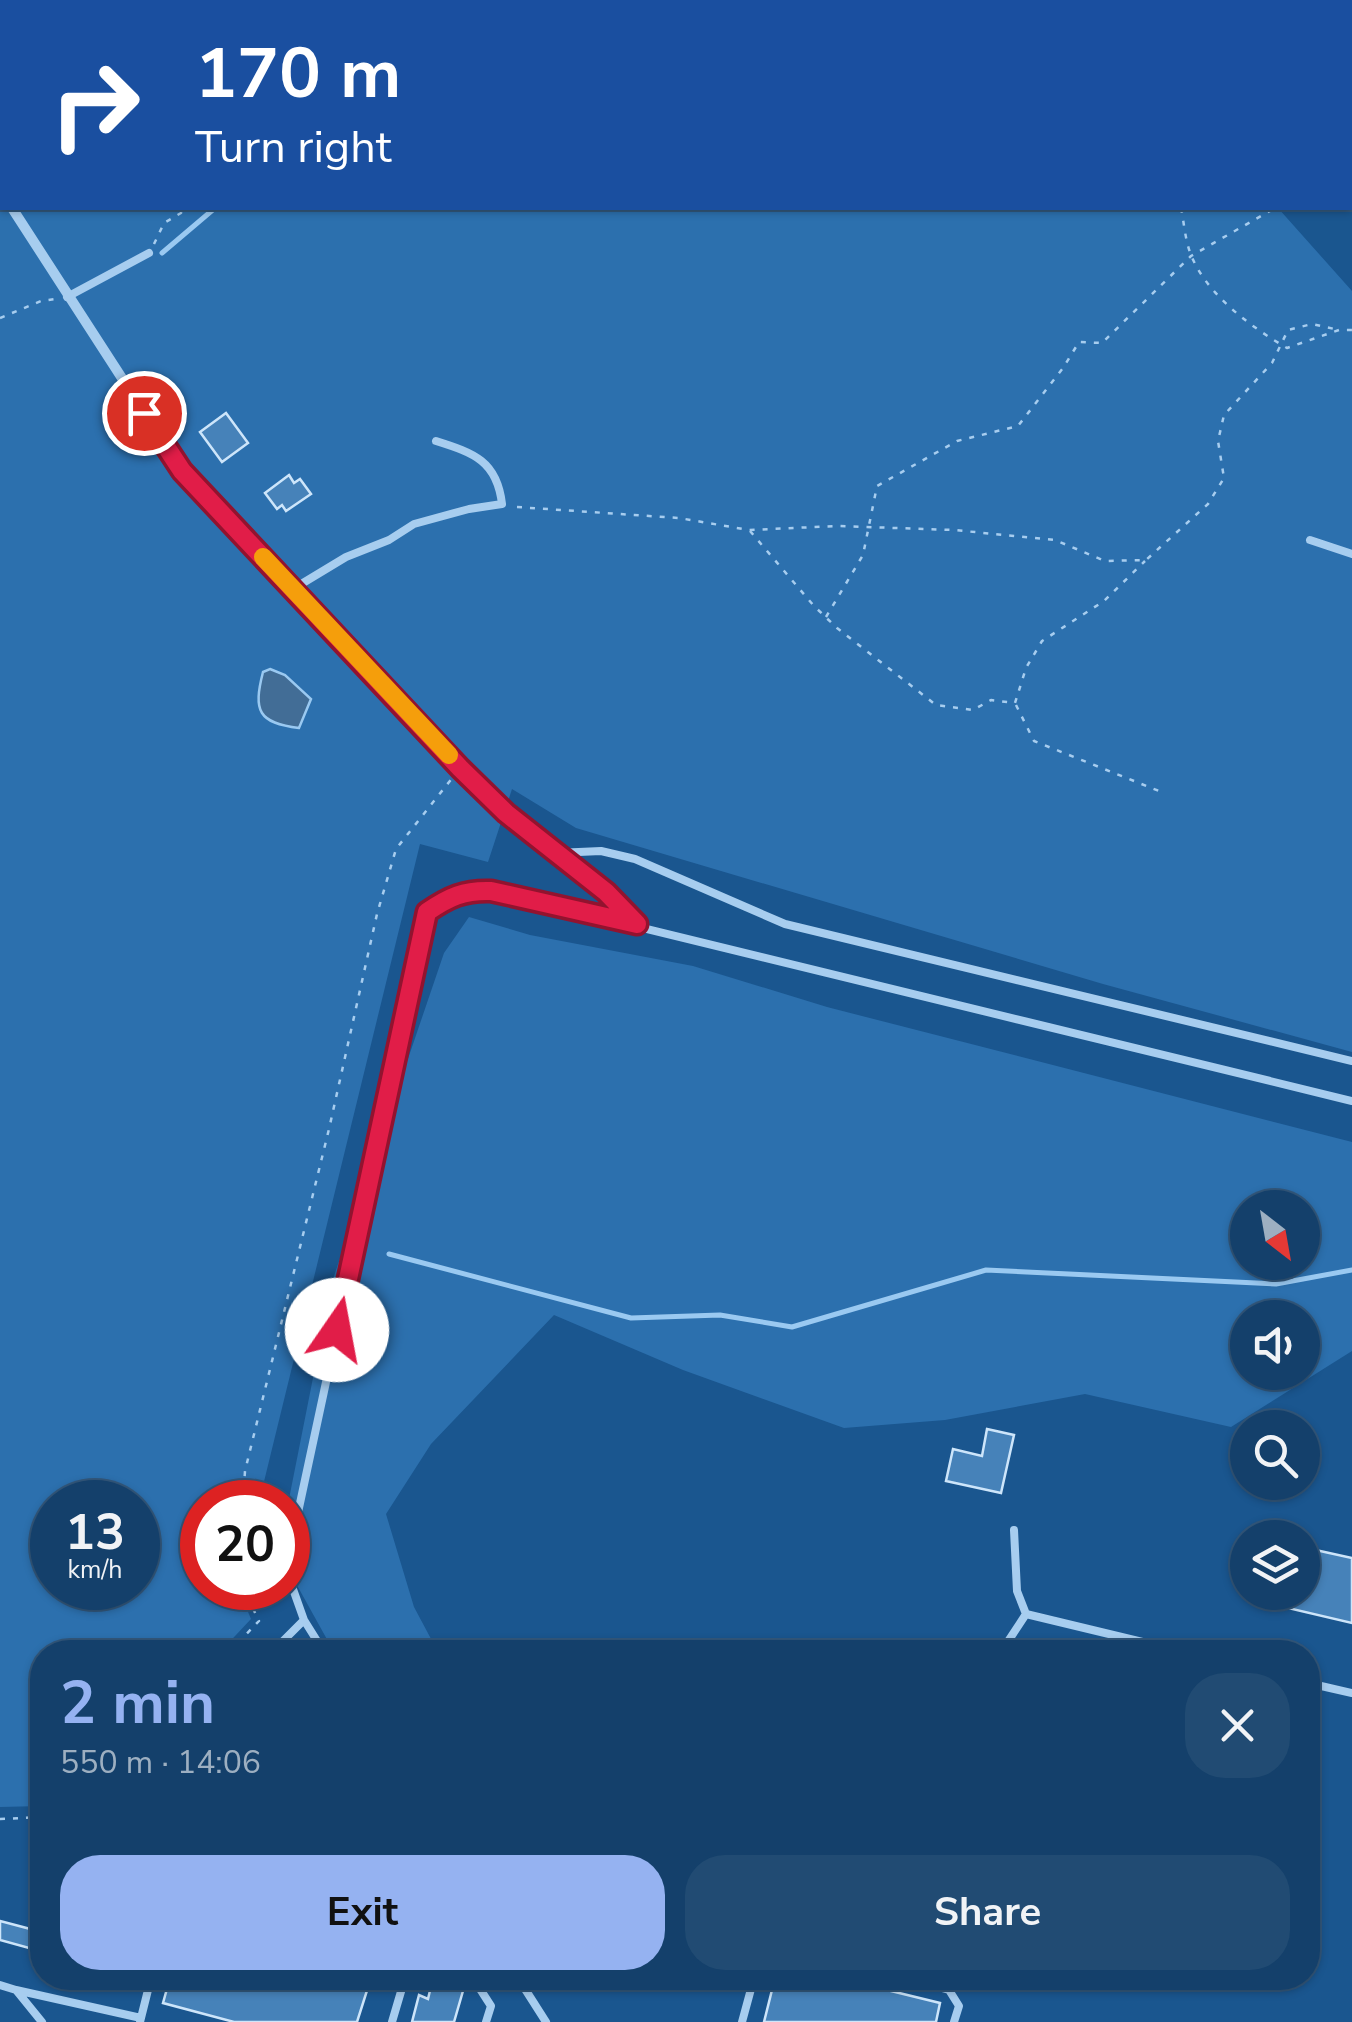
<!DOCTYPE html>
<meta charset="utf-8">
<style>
body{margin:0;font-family:"Nunito Sans",sans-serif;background:#214b73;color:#f1f3f6;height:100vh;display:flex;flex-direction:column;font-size:38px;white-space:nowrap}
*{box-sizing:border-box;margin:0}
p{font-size:32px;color:#9dafc1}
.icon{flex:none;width:55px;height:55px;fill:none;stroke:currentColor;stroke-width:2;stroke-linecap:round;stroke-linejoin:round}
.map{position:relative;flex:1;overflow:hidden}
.drawer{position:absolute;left:30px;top:1640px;width:1290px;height:350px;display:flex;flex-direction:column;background:#14406b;border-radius:40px;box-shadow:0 2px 8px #0004,0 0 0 2px #33597e}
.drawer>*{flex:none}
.hud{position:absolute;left:0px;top:0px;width:1352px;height:210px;box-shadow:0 2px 8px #0004,0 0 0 2px #33597e;background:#1a4fa0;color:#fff;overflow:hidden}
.needle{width:65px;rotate:149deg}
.buttons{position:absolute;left:1230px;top:1190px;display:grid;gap:20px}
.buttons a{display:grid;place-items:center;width:90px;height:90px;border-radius:50%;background:#14406b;box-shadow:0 2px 8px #0004,0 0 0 2px #33597e;font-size:50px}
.speed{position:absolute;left:30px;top:1480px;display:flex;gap:20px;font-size:50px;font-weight:700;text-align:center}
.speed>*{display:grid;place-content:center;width:130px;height:130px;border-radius:50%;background:#14406b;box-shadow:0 2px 8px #0004,0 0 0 2px #33597e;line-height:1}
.speed small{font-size:25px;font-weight:400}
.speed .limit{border:15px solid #d22;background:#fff;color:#111}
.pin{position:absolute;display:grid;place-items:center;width:85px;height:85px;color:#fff;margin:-42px;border:5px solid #fff;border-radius:50%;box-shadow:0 2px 10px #0007}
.me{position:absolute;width:110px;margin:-55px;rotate:12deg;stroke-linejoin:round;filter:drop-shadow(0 0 8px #0008)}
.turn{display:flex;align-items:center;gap:35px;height:210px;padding:0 30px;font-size:45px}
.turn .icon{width:130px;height:130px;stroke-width:2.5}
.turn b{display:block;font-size:70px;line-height:85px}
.round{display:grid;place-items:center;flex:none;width:105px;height:105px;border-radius:40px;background:#214b73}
.head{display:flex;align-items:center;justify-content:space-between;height:170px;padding:0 30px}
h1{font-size:60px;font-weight:700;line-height:75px;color:#95b2f1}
.cta{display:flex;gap:20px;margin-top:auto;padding:20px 30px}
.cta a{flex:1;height:115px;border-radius:40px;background:#95b2f1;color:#111;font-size:40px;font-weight:700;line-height:115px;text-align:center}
.cta a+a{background:#214b73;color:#f1f3f6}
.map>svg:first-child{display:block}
.green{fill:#2c70ae;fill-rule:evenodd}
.water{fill:#426d96;stroke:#9ac9f1;stroke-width:2.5}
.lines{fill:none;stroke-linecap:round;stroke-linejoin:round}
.stream{stroke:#9ac9f1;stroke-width:5}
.building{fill:#4682b9;stroke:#cde5fa;stroke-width:2.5}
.path{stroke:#a7cdef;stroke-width:2.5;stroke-dasharray:5 8;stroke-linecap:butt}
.service{stroke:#a7cdef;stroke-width:8}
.minor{stroke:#a7cdef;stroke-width:10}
.route-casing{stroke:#92132f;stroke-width:25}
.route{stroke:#e11d48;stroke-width:18}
.slow{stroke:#f59e0b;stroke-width:18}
</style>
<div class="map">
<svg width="1352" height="2022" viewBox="0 0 1352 2022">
<rect width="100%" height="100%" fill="#1a568f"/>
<path class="green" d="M 0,0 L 1131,0 L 1132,2 L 2,2 L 2,208 L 1278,208 L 1352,291 L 1352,1052 L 1103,984 L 576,828 L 512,789 L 488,862 L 420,844 L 259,1502 L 202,1502 L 202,1588 L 238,1588 L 251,1619 L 220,1652 L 42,1652 L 42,1806 L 0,1807 ZM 52,1502 L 138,1502 L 138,1588 L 52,1588 Z
M 469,917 L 530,935 L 693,966 L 827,1007 L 1352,1142 L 1352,1351 L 1231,1427 L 1085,1394 L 945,1420 L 844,1428 L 683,1370 L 554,1315 L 431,1444 L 386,1514 L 414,1607 L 438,1652 L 334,1652 L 288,1569 L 288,1504 L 332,1282 L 444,953 ZM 1248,1208 L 1302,1208 L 1302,1262 L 1248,1262 ZM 1248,1318 L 1302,1318 L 1302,1372 L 1248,1372 Z"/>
<path class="water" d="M 270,669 L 285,675 L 311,699 L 299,728 C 258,723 253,711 263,672 Z"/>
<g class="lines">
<path class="stream" d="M 548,2 L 552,0
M 162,253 L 215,208
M 389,1254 L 631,1318 L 720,1315 L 792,1327 L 986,1270 L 1276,1284 L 1352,1270"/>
</g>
<path class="building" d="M 226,413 L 248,443 L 222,462 L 200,432 Z
M 289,475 L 294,483 L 300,479 L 311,494 L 286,511 L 282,505 L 277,509 L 265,493 Z
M 987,1429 L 1014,1435 L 1001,1493 L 946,1481 L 953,1449 L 982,1456 Z
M 1302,1547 L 1352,1558 L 1352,1623 L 1245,1598 L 1246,1592 L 1302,1592 Z
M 0,1921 L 34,1930 L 29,1948 L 0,1940 Z
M 170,1978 L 371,1978 L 357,2022 L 234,2022 L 163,2003 Z
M 433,1978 L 465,1984 L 454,2022 L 412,2022 L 419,1995 L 428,1999 Z
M 775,1978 L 838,1978 L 940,2003 L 936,2022 L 764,2022 Z"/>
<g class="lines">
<path class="path" d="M 1091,0 L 1093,2
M 1237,0 L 1238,2
M 374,2 L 375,0
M 533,2 L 537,0
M 1350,200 L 1352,201
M 1181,208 C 1184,222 1185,240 1191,255 C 1207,295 1251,327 1287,348 L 1339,330 L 1352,330
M 154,244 L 164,223 L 181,213 L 183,208
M 0,318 L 41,301 L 55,299
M 517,507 L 679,518 L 749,530 L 837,526 L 954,530 L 1055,540 L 1105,561 L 1146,560 L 1208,504 L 1224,478 L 1218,441 L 1224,415 L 1272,363 L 1288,330 L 1312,324 L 1339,330
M 750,531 L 814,606 L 837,628 L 936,705 L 973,710 L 991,700 L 1015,703 L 1026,668 L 1042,641 L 1104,601 L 1145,561
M 826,617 L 863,555 L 877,486 L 957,441 L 1018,426 L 1063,368 L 1079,342 L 1102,343 L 1191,256 L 1275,208
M 1016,705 L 1034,741 L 1164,793
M 243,1502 L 245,1471 L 329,1129 L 377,914 L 396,849 L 453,777
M 229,1652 L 259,1621 L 243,1588
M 0,1819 L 42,1817"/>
<path class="service" d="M 67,297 L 149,253
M 1310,540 L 1352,554
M 293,589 L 346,557 L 389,540 L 414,524 L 469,509 L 502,504 C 497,461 474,453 436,441
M 506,813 L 606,893 L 637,925
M 556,853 L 601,851 L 635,859 L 785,924 L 1352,1061
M 1014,1530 L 1017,1591 L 1026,1614
M 288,1559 L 427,912 C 449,897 464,891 491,891 L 1352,1101
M 288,1575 L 304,1620 L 324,1652
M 272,1652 L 304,1620
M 1001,1652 L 1026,1614 L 1184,1652
M 1308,1683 L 1352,1693
M 473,1978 L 491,2006 L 486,2022
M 518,1978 L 546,2022
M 907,1978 L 949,1990 L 959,2006 L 954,2022
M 0,1985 L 16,1990 L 42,2022
M 16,1990 L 141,2018
M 140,2022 L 151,1978
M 392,2022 L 405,1978
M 742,2022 L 754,1978"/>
<path class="minor" d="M 0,188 L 2,192
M 12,208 L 182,471 L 506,813"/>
</g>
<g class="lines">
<defs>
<path id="route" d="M 144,413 L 182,471 L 460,768 L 506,813 L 606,892 L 637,924 L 491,891 C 464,890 449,897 427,912 L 337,1330"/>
</defs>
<use href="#route" class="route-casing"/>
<use href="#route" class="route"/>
<path class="slow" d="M 263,557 L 449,755"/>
</g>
</svg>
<div class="buttons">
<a><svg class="needle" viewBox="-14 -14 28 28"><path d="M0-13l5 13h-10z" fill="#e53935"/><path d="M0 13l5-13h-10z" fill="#9dafc1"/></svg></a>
<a><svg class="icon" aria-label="sound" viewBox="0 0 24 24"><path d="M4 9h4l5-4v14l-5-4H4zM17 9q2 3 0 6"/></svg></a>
<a><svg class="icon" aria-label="search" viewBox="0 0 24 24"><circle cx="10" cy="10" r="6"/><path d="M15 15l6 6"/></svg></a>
<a><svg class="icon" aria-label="layers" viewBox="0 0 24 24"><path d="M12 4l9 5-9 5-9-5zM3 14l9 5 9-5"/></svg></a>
</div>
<div class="speed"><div>13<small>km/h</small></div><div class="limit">20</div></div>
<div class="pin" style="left:144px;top:413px;background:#d93025"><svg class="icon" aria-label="arrive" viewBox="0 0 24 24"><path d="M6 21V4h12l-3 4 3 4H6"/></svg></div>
<svg class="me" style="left:337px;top:1330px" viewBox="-20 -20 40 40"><circle r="19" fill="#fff"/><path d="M0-13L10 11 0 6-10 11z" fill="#e11d48"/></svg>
<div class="hud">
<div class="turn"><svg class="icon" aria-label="right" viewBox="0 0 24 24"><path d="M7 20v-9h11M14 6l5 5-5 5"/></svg><div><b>170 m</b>Turn right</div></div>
</div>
<section class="drawer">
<div class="head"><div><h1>2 min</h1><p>550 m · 14:06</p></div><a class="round"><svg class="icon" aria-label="close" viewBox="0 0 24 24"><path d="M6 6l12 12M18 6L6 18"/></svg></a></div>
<div class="cta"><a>Exit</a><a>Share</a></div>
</section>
</div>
